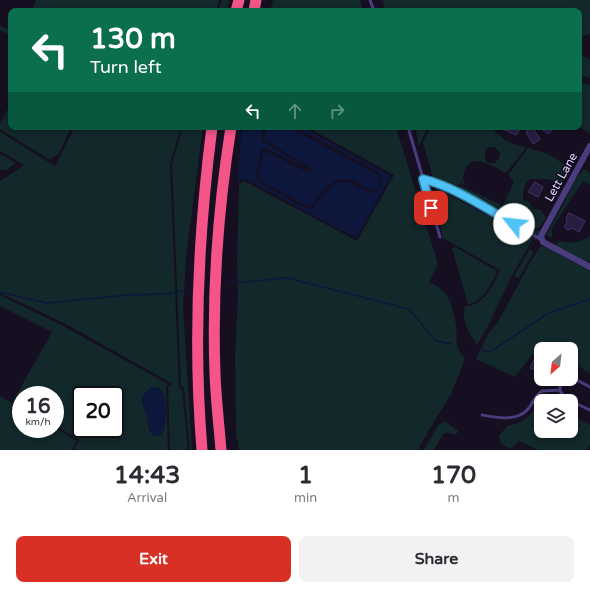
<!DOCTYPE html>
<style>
body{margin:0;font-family:"Varela Round",sans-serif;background:#f2f2f3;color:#2b2b33;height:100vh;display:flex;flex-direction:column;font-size:15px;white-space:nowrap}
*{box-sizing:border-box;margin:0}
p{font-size:13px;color:#7c7c81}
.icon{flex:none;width:22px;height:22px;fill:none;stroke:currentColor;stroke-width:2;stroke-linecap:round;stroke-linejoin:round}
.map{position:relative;height:450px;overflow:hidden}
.side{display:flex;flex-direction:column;background:#fff;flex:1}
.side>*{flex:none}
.guide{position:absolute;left:8px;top:8px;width:574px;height:122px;border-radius:8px;box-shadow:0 2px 6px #0003;background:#0b6e4f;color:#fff;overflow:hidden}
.needle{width:26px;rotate:208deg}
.tools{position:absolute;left:534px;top:342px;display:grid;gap:8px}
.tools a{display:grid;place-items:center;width:44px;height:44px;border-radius:8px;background:#fff;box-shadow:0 2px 6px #0003;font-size:20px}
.speed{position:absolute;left:12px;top:386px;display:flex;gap:8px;font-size:20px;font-weight:700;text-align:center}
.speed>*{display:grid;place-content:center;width:52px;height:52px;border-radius:50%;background:#fff;box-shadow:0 2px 6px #0003;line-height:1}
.speed small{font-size:10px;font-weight:400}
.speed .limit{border:2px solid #111;border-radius:6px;background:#fff;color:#111}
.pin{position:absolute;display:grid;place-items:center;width:34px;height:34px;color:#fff;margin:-17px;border-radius:8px;box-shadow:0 2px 6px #0006}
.me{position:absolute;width:44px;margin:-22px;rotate:299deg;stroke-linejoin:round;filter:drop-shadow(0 0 3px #0008)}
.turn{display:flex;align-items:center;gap:14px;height:84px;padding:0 16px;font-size:18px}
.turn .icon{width:52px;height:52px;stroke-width:2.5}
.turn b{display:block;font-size:28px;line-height:34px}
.lanes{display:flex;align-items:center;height:38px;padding:0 16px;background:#0003;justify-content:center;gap:20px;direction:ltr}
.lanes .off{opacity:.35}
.eta{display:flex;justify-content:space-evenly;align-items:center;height:68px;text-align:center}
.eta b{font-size:24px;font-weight:800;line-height:28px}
.primary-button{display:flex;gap:8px;margin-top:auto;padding:8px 16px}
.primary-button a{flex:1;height:46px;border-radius:8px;background:#d93025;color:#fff;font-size:16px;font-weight:800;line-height:46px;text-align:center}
.primary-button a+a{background:#f2f2f3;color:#2b2b33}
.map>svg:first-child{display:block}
.green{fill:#12282a;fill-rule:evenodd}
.water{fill:#0d173c}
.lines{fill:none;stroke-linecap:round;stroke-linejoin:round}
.stream{stroke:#0d173c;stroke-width:1.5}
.building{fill:#291c41;stroke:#45306b}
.lane{stroke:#493d7d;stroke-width:3}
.street{stroke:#493d7d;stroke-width:6}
.highway{stroke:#f45589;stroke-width:11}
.route-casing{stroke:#337fa1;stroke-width:10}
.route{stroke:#4fc3f7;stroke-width:7}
.labels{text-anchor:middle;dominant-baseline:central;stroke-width:3.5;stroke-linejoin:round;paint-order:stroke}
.street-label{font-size:12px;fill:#ddd2fc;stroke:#150f21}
</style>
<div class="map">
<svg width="590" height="450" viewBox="0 0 590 450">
<rect width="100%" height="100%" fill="#150f21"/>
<path class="green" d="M 36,0 L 219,0 L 216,11 L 32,11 Z
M 222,0 L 229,0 L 227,11 L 218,11 Z
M 273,0 L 360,0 L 363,11 L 270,11 Z
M 383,0 L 590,0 L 590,34 L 579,37 L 579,11 L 385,11 Z
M 0,25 L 6,29 L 11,26 L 11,36 L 0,30 Z
M 579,53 L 590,60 L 590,78 L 579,75 Z
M 583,83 L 590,85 L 590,133 L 579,127 L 579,84 Z
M 11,103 L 11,127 L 71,127 L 59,153 L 50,160 L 0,129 L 0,124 Z
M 75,127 L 181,127 L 170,164 L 179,388 L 182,389 L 188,450 L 170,450 L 168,387 L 173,384 L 64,323 L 0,293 L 0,181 L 24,165 L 0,151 L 0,132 L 55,166 Z
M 183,127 L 203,127 L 186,257 L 183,308 L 192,450 L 190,450 L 184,388 L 181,386 L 172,164 Z
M 307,127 L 396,127 L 438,264 L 429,283 C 448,287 454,308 456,326 C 457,333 456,341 458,348 C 459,352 463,355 465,359 L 451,394 L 419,447 L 419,450 L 239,450 L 236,432 L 235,356 L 238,296 L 237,263 L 239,184 L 244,181 L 357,241 L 394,175 Z
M 416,127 L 428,127 L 419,146 L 416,131 Z
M 431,127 L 490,127 L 506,141 L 526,148 L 506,173 C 495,168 472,151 465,170 C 463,176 462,180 466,185 L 461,183 L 454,189 L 530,232 L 541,230 L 530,250 L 533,252 L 532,255 L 519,278 L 514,276 L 535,240 L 534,237 L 438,186 L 435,186 L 423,142 ZM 488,147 L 494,147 L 500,152 L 499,158 L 495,163 L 488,163 L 485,159 L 485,151 Z
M 528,148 L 548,154 L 572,169 L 562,184 L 548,179 L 530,179 C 524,183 523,192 523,199 L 530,203 L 533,209 L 539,209 L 546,217 L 539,228 L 530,230 L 456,190 L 461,186 L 503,206 L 514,181 L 508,175 Z
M 0,154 L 16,163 L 6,170 L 0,170 Z
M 584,169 L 590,173 L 590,185 L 583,181 L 552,228 L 552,238 L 546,235 L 564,203 L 575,180 Z
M 436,188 L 533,239 L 511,277 L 488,326 L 477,345 C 469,333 461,321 465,306 C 483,306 494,285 500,270 L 443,238 L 434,198 Z
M 590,235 L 590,261 L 586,262 L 555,246 L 560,241 C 571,244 582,243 590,235 Z
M 541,246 L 548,248 L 590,271 L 590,373 L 571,362 L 571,349 L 541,349 L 531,356 L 515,377 L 476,359 L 489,332 L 498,322 L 532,259 Z
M 455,247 L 497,271 C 493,282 481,304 468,304 L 452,248 Z
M 0,295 L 63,326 L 168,384 L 166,388 L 168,450 L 74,450 L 79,440 L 55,425 L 55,395 L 21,395 L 21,406 L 13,401 L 52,332 L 0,306 ZM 164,394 L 166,415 L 162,434 L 155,436 L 149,430 L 147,416 L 142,401 ZM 81,395 L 115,395 L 115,429 L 81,429 Z
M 0,396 L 21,408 L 21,429 L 55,428 L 77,441 L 72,450 L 0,450 Z
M 541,399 L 545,401 L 541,401 L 541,431 L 571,431 L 571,415 L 590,425 L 590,444 L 587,450 L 538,450 L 519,441 L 510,449 L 501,444 L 499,436 L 507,426 C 528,422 530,415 541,399 Z
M 445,421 L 458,431 L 456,435 L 451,433 L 444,433 L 434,450 L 424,450 L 438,425 Z"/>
<path class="water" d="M 242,127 L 264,127 L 262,134 L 263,141 L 309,170 L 269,150 L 263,148 L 261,149 C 260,160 254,172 258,182 L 303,207 L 311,209 L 313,208 C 321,197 332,179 347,182 C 355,184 363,190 371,193 L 378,190 L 381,181 L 379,172 L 295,127 L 302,127 L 391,176 L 356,238 L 245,179 L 237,182 Z
M 266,127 L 289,127 L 378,175 L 379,181 L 377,188 L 371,191 C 364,187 356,181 348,180 C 331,176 320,195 311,206 L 305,205 L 259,180 C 257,170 263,160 263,150 L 310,174 L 312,169 L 264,139 Z
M 152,387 C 155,387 159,387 161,390 C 168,396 167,426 162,434 L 159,436 L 152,435 C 151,433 142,402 142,400 C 142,395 148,389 152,387 Z"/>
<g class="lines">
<path class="stream" d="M 230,283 L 287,278 L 409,309 L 436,341 L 452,344
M 0,292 L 47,303 L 127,295 L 168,294 L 184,290
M 482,350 L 490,352 L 549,313 L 590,299"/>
</g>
<path class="building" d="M 498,127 L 522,127 L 516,135 Z
M 532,127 L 540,139 L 533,144 L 526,132 Z
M 538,127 L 554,127 L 549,134 Z
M 535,182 L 543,187 L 538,197 L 528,192 Z
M 569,213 L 585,221 L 579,232 L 572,228 L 567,230 L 564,226 L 567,224 L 566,218 Z
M 536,356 L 541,359 L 541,373 L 530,368 Z"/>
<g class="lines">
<path class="lane" d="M 370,0 L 374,11
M 408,127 L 440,237
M 423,179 L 435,182 L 450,188 L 540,239
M 571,377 L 590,387
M 565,379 C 553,392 565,397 575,403 C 580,405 585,408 590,410
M 482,415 C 498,418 518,422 529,408 C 533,402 536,395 542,391 L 560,390"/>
<path class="street" d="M 590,146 L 541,236 L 543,242 L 590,267"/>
<path class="highway" d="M 236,11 L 239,0
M 254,11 L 256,0
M 202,450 C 193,341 198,236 212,127
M 221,450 C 219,425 216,400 215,374 C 212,292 218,209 231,127"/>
</g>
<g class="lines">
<defs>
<path id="route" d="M 431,208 L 423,179 C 455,187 485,208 514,224"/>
</defs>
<use href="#route" class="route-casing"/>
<use href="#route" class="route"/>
</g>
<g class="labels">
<g class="street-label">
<text transform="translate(561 177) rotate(-61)">Lett Lane</text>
</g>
</g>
</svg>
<div class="tools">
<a><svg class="needle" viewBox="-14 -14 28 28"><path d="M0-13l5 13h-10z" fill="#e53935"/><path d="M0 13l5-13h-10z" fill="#7c7c81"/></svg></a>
<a><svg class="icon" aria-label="layers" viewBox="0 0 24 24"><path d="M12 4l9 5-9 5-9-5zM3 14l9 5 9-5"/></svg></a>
</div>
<div class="speed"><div>16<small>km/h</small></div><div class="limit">20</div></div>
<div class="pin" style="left:431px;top:208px;background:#d93025"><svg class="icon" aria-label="arrive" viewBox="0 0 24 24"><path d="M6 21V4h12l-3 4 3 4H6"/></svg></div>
<svg class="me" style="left:514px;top:224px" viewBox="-20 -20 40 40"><circle r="19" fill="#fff"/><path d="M0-13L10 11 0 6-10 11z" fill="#4fc3f7"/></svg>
<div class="guide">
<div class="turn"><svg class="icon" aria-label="left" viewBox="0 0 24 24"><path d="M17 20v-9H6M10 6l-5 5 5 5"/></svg><div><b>130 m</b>Turn left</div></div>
<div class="lanes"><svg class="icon" aria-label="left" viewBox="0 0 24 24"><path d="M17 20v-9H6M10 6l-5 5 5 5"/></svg><svg class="icon off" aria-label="ahead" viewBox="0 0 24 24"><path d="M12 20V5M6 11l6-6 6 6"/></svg><svg class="icon off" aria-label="right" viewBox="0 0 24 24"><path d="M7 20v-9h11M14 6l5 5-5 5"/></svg></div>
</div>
</div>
<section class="side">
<div class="eta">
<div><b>14:43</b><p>Arrival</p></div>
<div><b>1</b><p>min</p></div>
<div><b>170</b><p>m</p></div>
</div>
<div class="primary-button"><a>Exit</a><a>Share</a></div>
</section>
